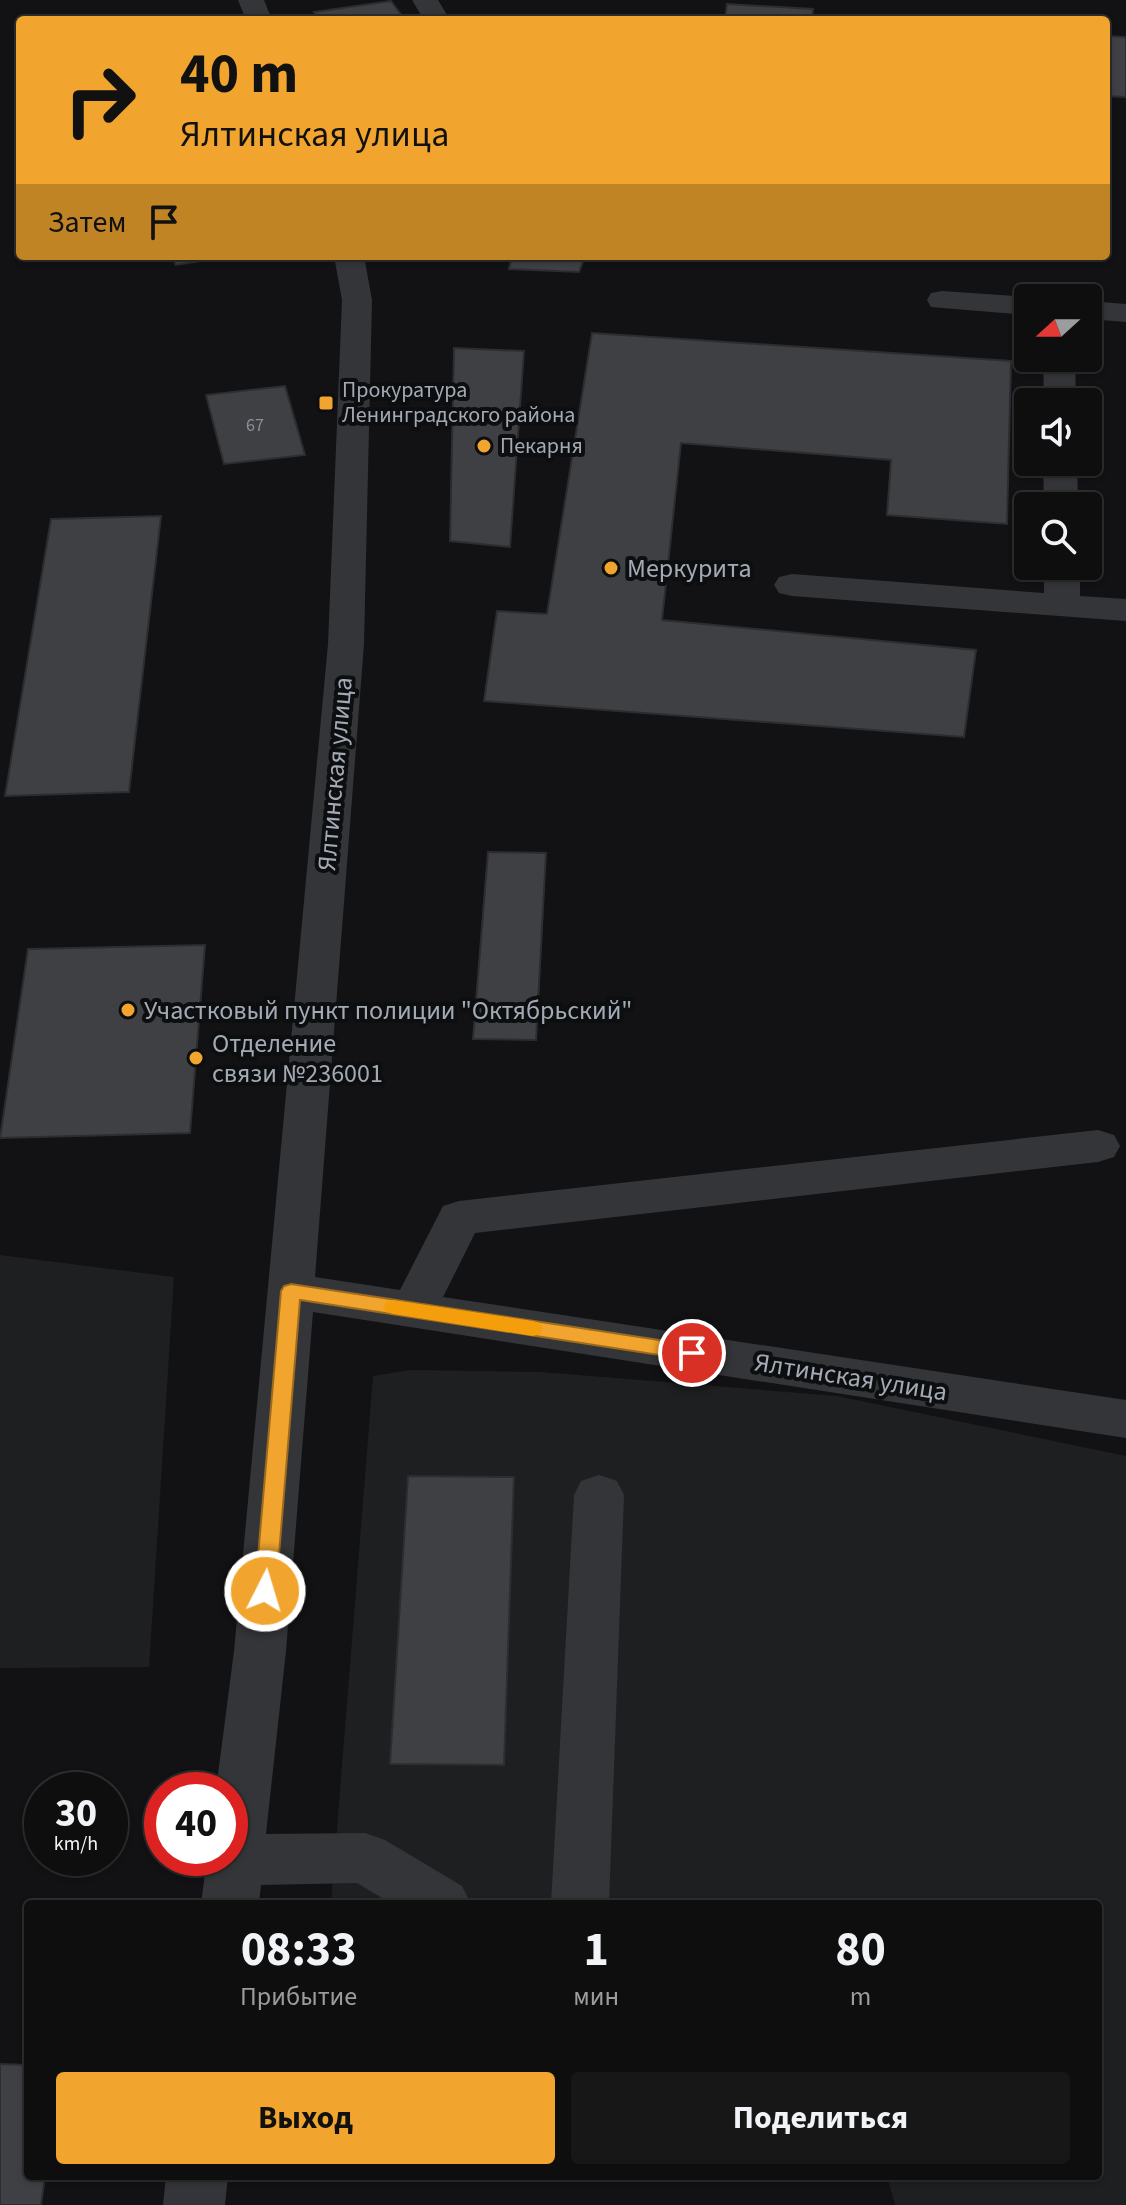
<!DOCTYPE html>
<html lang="ru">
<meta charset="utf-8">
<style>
body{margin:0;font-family:"Source Sans 3",sans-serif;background:#171718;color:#f1f3f6;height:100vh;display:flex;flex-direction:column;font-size:30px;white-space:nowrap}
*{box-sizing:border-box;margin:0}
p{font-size:26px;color:#9b9c9e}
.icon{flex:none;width:44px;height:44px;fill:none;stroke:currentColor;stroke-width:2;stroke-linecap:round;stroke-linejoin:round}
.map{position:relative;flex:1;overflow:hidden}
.side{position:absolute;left:24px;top:1900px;width:1078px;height:280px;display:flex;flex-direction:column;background:#0e0e0f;border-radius:8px;box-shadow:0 2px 6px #0004,0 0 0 2px #2e2e2f}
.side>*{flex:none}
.banner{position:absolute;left:16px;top:16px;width:1094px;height:244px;border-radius:8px;box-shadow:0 2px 6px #0004,0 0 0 2px #2e2e2f;background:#f1a52e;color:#111;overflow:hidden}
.needle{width:52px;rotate:249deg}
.fabs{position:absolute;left:1014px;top:284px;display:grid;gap:16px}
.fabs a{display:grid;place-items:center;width:88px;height:88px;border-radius:8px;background:#0e0e0f;box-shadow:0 2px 6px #0004,0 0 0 2px #2e2e2f;font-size:40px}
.speed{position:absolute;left:24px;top:1772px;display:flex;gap:16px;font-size:40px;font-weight:700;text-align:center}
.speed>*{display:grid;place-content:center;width:104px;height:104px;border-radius:50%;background:#0e0e0f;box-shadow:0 2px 6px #0004,0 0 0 2px #2e2e2f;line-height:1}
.speed small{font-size:20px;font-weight:400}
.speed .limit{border:12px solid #d22;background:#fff;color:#111}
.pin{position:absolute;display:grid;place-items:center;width:68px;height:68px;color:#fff;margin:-34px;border:4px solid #fff;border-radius:50%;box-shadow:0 2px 8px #0007}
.me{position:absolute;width:88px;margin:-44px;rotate:5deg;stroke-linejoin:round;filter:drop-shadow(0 0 6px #0008)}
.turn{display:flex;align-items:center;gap:28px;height:168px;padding:0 32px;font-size:36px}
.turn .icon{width:104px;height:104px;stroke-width:2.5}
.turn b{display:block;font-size:56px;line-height:68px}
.then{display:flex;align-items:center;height:76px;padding:0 32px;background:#0003;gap:16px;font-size:30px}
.eta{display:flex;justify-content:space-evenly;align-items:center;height:136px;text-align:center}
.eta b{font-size:48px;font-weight:700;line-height:56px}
.action{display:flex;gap:16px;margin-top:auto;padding:16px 32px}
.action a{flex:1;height:92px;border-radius:8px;background:#f1a52e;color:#111;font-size:32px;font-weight:700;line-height:92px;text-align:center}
.action a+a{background:#171718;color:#f1f3f6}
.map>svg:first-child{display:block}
.built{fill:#1e1f21}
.building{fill:#3e4044;stroke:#2c2d30;stroke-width:2}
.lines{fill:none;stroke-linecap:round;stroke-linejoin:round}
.minor{fill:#333539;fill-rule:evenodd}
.route{fill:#f1a52e;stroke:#9d6b1e;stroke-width:2}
.slow{fill:#f59e0b}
.poi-dot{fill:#f1a52e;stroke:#0d0e0f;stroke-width:3}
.labels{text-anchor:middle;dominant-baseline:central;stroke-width:8;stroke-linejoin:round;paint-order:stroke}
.far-number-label{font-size:18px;fill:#8a9099}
.far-poi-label{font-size:22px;fill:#a4aab5;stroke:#0d0e0f;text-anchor:start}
.poi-label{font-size:26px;fill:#a4aab5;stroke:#0d0e0f;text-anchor:start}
.street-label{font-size:26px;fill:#a4aab5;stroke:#0d0e0f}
</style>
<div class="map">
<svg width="1126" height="2205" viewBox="0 0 1126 2205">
<rect width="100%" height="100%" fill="#121214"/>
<path class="built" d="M 0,1255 L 174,1277 L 149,1667 L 0,1668 Z
M 410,1370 L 541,1372 L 837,1396 L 1126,1456 L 1126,2205 L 895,2205 L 887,2176 L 1098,2176 L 1098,1904 L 331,1904 L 373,1376 Z"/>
<path class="building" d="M 391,1 L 405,20 L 319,20 L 314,12 Z
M 727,4 L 813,9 L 812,20 L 725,20 Z
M 1106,36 L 1126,37 L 1126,97 L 1106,96 Z
M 171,256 L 232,256 L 176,265 Z
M 512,256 L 585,256 L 579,272 L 509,269 Z
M 592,333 L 1011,361 L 1007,524 L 887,515 L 891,460 L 681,443 L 662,620 L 976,650 L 964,737 L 484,701 L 497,611 L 547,614 Z
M 454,348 L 524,351 L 510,547 L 450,541 Z
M 285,386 L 305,455 L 224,464 L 206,395 Z
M 161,516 L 129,792 L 5,796 L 51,519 Z
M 488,852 L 546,853 L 536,1040 L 473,1039 Z
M 205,945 L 190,1133 L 0,1138 L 28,949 Z
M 408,1476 L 514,1477 L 504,1765 L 390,1764 Z
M 0,2064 L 28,2065 L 28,2176 L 45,2176 L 41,2205 L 0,2205 Z"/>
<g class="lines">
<path class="minor" d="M 238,0 L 264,0 L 272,20 L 246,20 Z
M 412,0 L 438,0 L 449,18 L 424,20 Z
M 334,256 L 364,256 L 372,300 L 364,644 L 315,1277 L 400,1290 L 443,1206 L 459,1201 L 1098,1130 L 1114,1135 L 1120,1146 L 1114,1157 L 1098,1162 L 475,1233 L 443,1297 L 1126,1400 L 1126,1438 L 313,1312 L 286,1651 L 266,1834 L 365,1833 L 385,1840 L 462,1886 L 471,1904 L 392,1904 L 357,1883 L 261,1885 L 259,1904 L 201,1904 L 207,1858 L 230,1858 L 230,1790 L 216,1790 L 234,1651 L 328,644 L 342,300 Z
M 942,291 L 1028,297 L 1033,298 L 1028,298 L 1028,315 L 931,307 L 927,300 L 931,293 Z
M 1088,301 L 1126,304 L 1126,322 L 1088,319 Z
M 1043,358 L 1075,358 L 1076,402 L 1044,402 Z
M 1043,462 L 1077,462 L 1078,506 L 1044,506 Z
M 1044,566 L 1080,566 L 1080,596 L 1126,599 L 1126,621 L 792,596 L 779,593 L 774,585 L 779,577 L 792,574 L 1044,593 Z
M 599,1475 L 617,1481 L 624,1495 L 609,1904 L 551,1904 L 574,1495 L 581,1481 Z
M 166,2176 L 228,2176 L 225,2205 L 163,2205 Z"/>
</g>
<path class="route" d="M 291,1284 L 692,1345 L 699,1347 L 702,1353 L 699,1358 L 692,1360 L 300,1300 L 276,1591 L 273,1597 L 265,1600 L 258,1597 L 255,1591 L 281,1291 L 284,1286 Z"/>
<path class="slow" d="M 393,1300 L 533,1321 L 540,1323 L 543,1328 L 540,1334 L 533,1336 L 393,1314 L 386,1312 L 383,1307 L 386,1302 Z"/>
<g class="poi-dot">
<rect x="318" y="395" width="16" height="16" rx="4"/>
<circle cx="484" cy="446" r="8"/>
<circle cx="611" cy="568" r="8"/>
<circle cx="128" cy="1010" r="8"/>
<circle cx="196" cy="1058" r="8"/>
</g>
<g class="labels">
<g class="far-number-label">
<text x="255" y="425">67</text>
</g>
<g class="far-poi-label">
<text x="342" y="390">Прокуратура<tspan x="342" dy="25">Ленинградского района</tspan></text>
<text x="500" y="446">Пекарня</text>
</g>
<g class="poi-label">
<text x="627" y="568">Меркурита</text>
<text x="144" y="1010">Участковый пункт полиции "Октябрьский"</text>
<text x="212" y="1043">Отделение<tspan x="212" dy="30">связи №236001</tspan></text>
</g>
<g class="street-label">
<text transform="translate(335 774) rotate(-85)">Ялтинская улица</text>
<text transform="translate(851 1377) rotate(9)">Ялтинская улица</text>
</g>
</g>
</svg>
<div class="fabs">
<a><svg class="needle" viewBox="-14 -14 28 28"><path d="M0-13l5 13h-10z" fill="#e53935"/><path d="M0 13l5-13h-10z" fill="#9b9c9e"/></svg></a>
<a><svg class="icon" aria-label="sound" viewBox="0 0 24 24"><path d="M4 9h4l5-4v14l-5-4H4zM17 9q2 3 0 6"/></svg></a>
<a><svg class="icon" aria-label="search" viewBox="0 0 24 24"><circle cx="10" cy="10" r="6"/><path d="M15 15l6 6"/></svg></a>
</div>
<div class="speed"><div>30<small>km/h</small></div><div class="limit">40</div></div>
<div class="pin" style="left:692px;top:1353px;background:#d93025"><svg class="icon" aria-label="arrive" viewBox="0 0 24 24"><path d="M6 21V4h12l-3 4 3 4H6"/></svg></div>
<svg class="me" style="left:265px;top:1591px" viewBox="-20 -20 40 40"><circle r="17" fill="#f1a52e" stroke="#fff" stroke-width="3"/><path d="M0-11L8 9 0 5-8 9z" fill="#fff"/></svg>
<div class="banner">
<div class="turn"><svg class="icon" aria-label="right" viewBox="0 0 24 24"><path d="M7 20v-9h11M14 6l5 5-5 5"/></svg><div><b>40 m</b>Ялтинская улица</div></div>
<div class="then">Затем<svg class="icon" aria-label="arrive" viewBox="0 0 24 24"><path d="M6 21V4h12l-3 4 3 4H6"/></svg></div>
</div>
<section class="side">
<div class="eta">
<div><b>08:33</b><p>Прибытие</p></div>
<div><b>1</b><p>мин</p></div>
<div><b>80</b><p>m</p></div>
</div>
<div class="action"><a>Выход</a><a>Поделиться</a></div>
</section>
</div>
